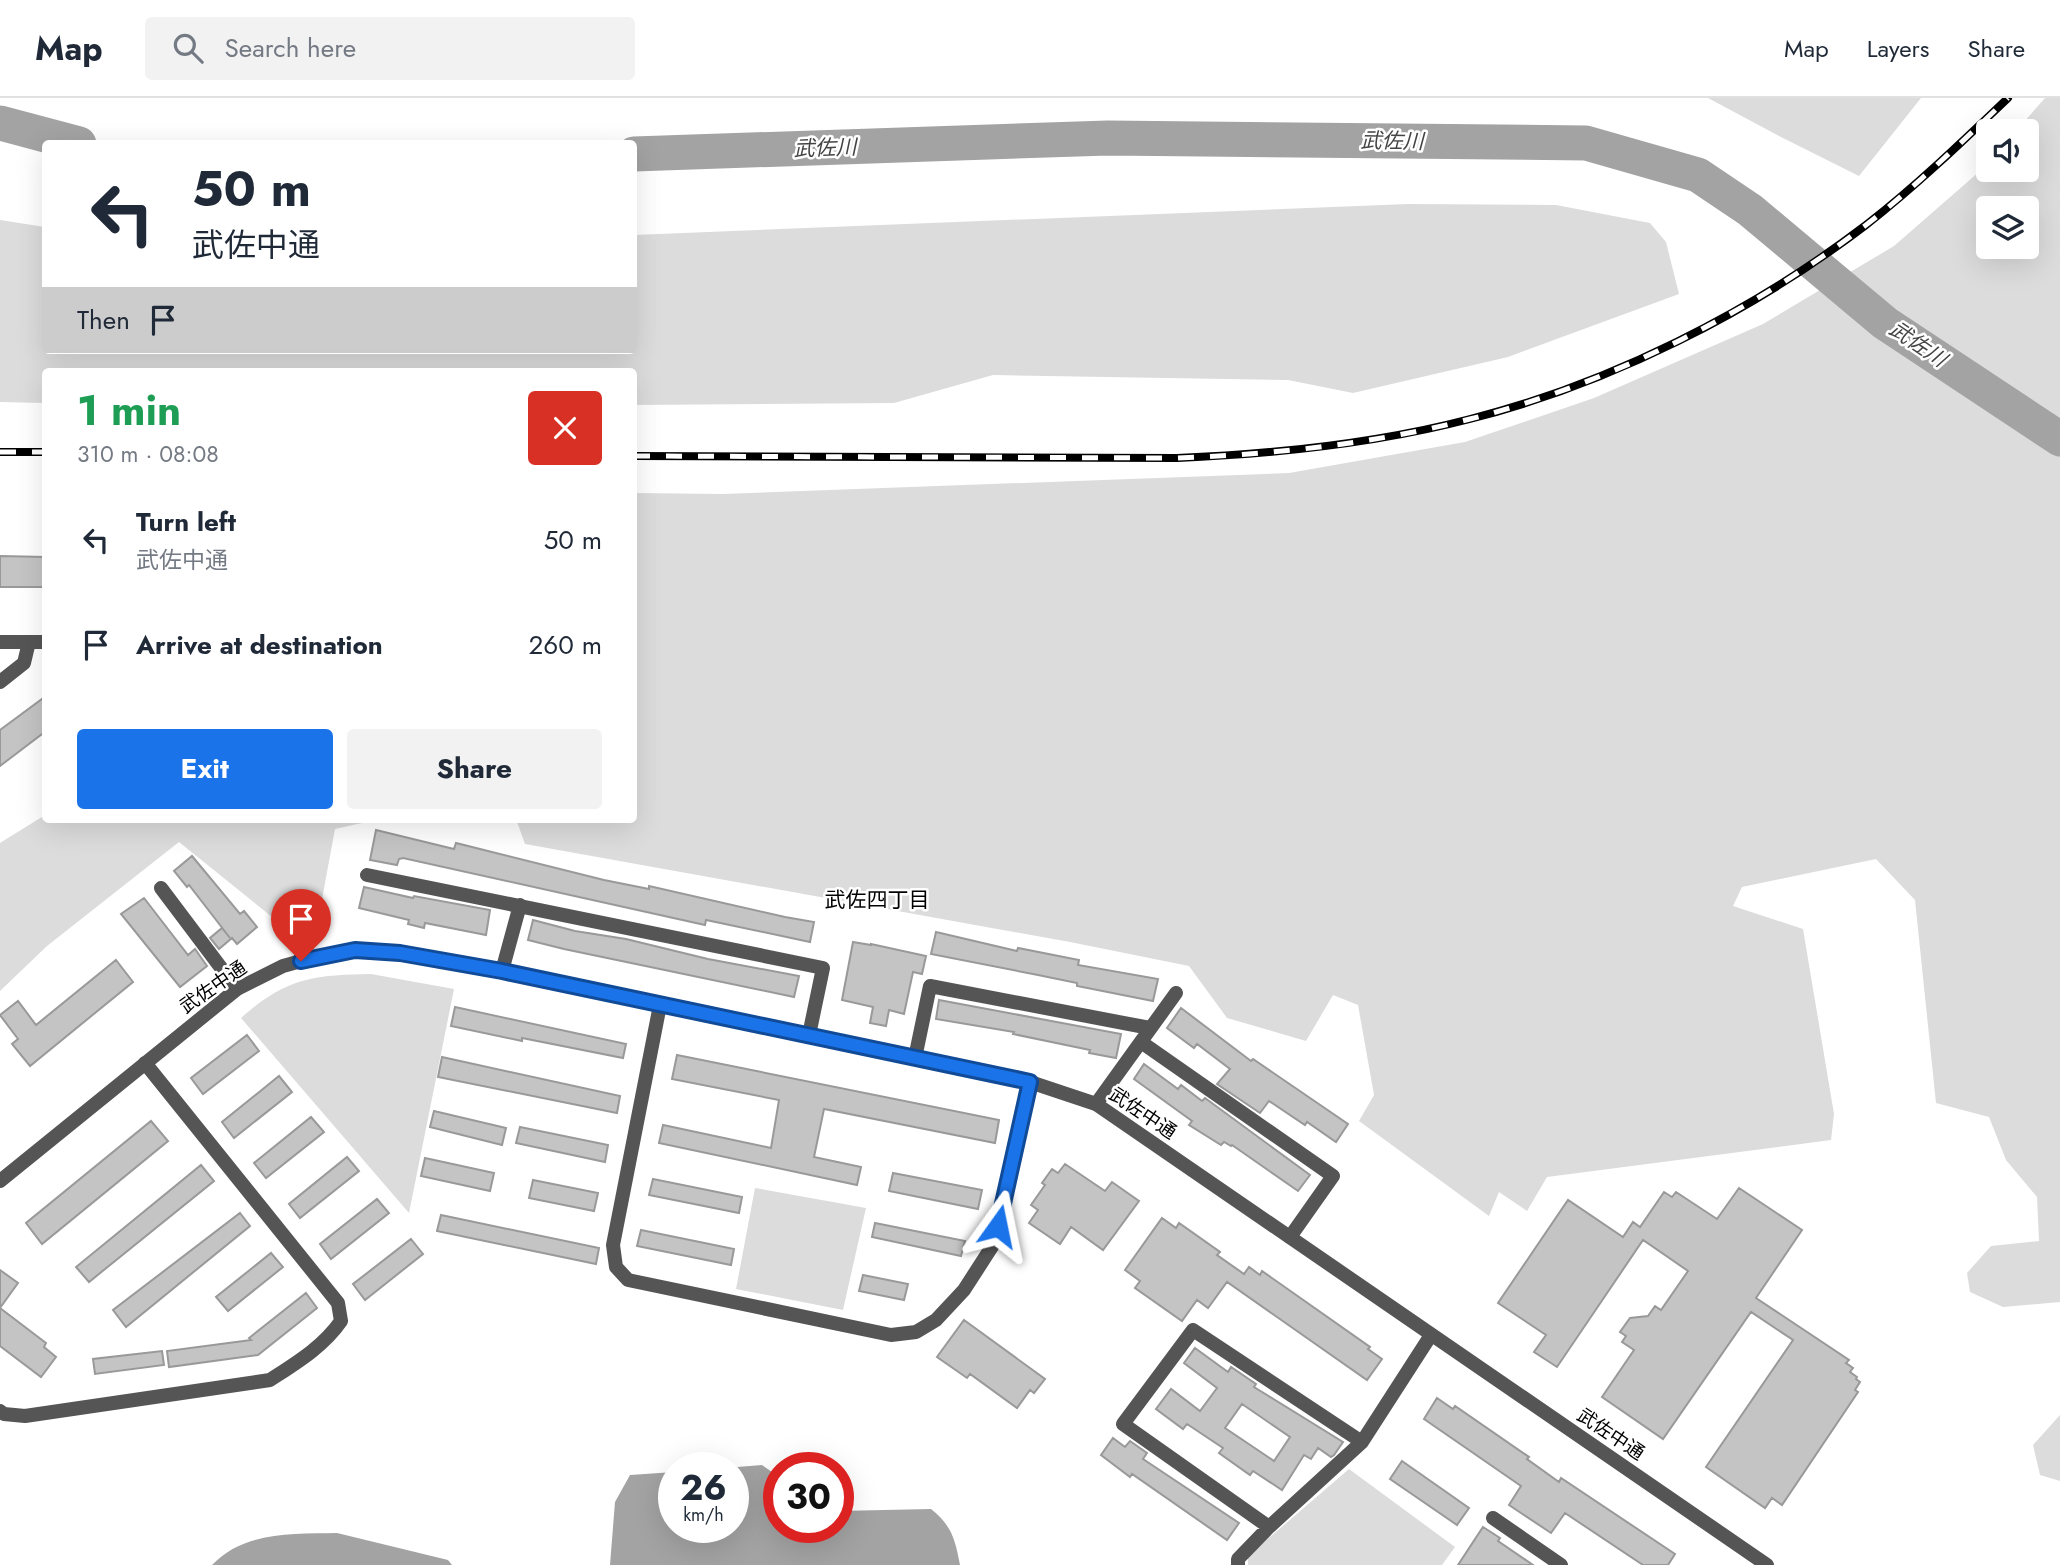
<!DOCTYPE html>
<meta charset="utf-8">
<style>
body{margin:0;font-family:Jost,"Noto Sans JP",sans-serif;background:#f2f2f3;color:#1f2937;height:100vh;display:flex;flex-direction:column;font-size:26px;white-space:nowrap}
*{box-sizing:border-box;margin:0}
p{font-size:23px;color:#747a83}
.icon{flex:none;width:38px;height:38px;fill:none;stroke:currentColor;stroke-width:2;stroke-linecap:round;stroke-linejoin:round}
.map{position:relative;flex:1;overflow:hidden}
.panel{position:absolute;left:42px;top:270px;width:595px;height:455px;display:flex;flex-direction:column;background:#fff;border-radius:7px;box-shadow:0 7px 28px #0002}
.panel>*{flex:none}
.hud{position:absolute;left:42px;top:42px;width:595px;height:214px;border-radius:7px;box-shadow:0 7px 28px #0002;background:#fff;color:#1f2937;overflow:hidden}
.tools{position:absolute;left:1976px;top:21px;display:grid;gap:14px}
.tools a{display:grid;place-items:center;width:63px;height:63px;border-radius:7px;background:#fff;box-shadow:0 7px 28px #0002;font-size:35px}
.speed{position:absolute;left:658px;top:1354px;display:flex;gap:14px;font-size:35px;font-weight:700;text-align:center}
.speed>*{display:grid;place-content:center;width:91px;height:91px;border-radius:50%;background:#fff;box-shadow:0 7px 28px #0002;line-height:1}
.speed small{font-size:18px;font-weight:400}
.speed .limit{border:10px solid #d22;background:#fff;color:#111}
.pin{position:absolute;display:grid;place-items:center;width:60px;height:60px;color:#fff;margin:-72px -30px;border-radius:50% 50% 50% 0;rotate:-45deg;box-shadow:0 0 7px #0007}
.pin .icon{rotate:45deg}
.me{position:absolute;width:77px;margin:-38px;rotate:12deg;stroke-linejoin:round;filter:drop-shadow(0 0 5px #0008)}
.turn{display:flex;align-items:center;gap:24px;height:147px;padding:0 35px;font-size:32px}
.turn .icon{width:91px;height:91px;stroke-width:2.5}
.turn b{display:block;font-size:49px;line-height:60px}
.then{display:flex;align-items:center;height:66px;padding:0 35px;background:#0003;gap:14px;font-size:26px}
.round{display:grid;place-items:center;flex:none;width:74px;height:74px;border-radius:7px;background:#f2f2f3}
.summary{display:flex;align-items:center;justify-content:space-between;height:119px;padding:0 35px}
h1{font-size:42px;font-weight:700;line-height:52px;color:#1e9e55}
.cta{display:flex;gap:14px;margin-top:auto;padding:14px 35px}
.cta a{flex:1;height:80px;border-radius:7px;background:#1a73e8;color:#fff;font-size:28px;font-weight:700;line-height:80px;text-align:center}
.cta a+a{background:#f2f2f3;color:#1f2937}
ul{padding:0;list-style:none}
li{display:flex;align-items:center;gap:21px;height:105px;padding:0 35px}
li div{flex:1}
li b{display:block;font-size:26px}
li em{font-style:normal}
header{display:flex;align-items:center;gap:42px;box-sizing:border-box;height:98px;padding:0 35px;background:#fff;border-bottom:2px solid #e0e1e3}
header strong{font-size:33px}
nav{display:flex;gap:38px;margin-inline-start:auto;font-size:24px}
.search{width:490px;height:63px;background:#f2f2f3;display:flex;align-items:center;gap:18px;box-sizing:border-box;padding:0 24px;border-radius:7px;color:#747a83;font-size:26px}
.map>svg:first-child{display:block}
.green{fill:#dcdcdc;fill-rule:evenodd}
.water{fill:#a3a3a3}
.lines{fill:none;stroke-linecap:round;stroke-linejoin:round}
.river{stroke:#a3a3a3;stroke-width:35}
.building{fill:#c4c4c4;stroke:#999;stroke-width:2;fill-rule:evenodd}
.minor{stroke:#555;stroke-width:14}
.tertiary{stroke:#555;stroke-width:14}
.rail-casing{stroke:#000;stroke-width:8}
.rail{stroke:#fff;stroke-width:5;stroke-dasharray:16;stroke-linecap:butt}
.route-casing{stroke:#114b97;stroke-width:18}
.route{stroke:#1a73e8;stroke-width:12}
.labels{text-anchor:middle;dominant-baseline:central;stroke-width:5;stroke-linejoin:round;paint-order:stroke}
.street-label{font-size:19px;fill:#000;stroke:#fff}
.water-label{font-size:21px;font-style:italic;fill:#444;stroke:#fff}
.neighbourhood-label{font-size:21px;fill:#000;stroke:#fff}
</style>
<header>
<strong>Map</strong>
<div class="search"><svg class="icon" aria-label="search" viewBox="0 0 24 24"><circle cx="10" cy="10" r="6"/><path d="M15 15l6 6"/></svg>Search here</div>
<nav><a>Map</a><a>Layers</a><a>Share</a></nav>
</header>
<div class="map">
<svg width="2060" height="1467" viewBox="0 0 2060 1467">
<rect width="100%" height="100%" fill="#fff"/>
<path class="green" d="M 1708,0 L 1921,0 L 1859,78 L 1781,39 Z
M 2045,0 L 2060,0 L 2060,1204 L 2003,1209 L 1970,1194 L 1967,1175 L 1991,1148 L 2039,1143 L 2037,1099 L 2006,1062 L 1989,1019 L 1936,1005 L 1915,802 L 1876,761 L 1742,789 L 1733,808 L 1803,831 L 1834,1016 L 1831,1042 L 1547,1079 L 1527,1113 L 1499,1094 L 1489,1118 L 1359,1023 L 1374,997 L 1358,907 L 1333,897 L 1306,943 L 1227,920 L 1189,868 L 1070,844 L 525,746 L 516,721 L 634,721 L 634,395 L 723,396 L 1289,375 L 1465,344 L 1594,300 L 1763,226 L 1894,148 L 1988,66 L 1988,72 L 2026,72 L 2026,33 L 2016,33 ZM 2026,110 L 2026,149 L 1988,149 L 1988,110 Z
M 1408,106 L 1556,107 L 1650,125 L 1666,144 L 1679,196 L 1508,259 L 1353,295 L 1288,282 L 993,277 L 894,305 L 634,307 L 634,273 L 46,273 L 45,305 L 0,304 L 0,122 L 45,129 L 46,252 L 634,252 L 634,137 Z
M 45,717 L 46,721 L 380,721 L 335,731 L 320,812 L 272,819 L 179,744 L 47,848 L 0,893 L 0,745 Z
M 371,876 L 454,891 L 409,1115 L 241,920 C 286,880 313,877 371,876 Z
M 755,1090 L 866,1110 L 843,1212 L 736,1191 Z
M 2060,1317 L 2060,1383 L 2040,1377 L 2033,1347 Z
M 1349,1371 L 1455,1449 L 1442,1467 L 1248,1467 L 1248,1458 Z"/>
<path class="water" d="M 762,1367 L 779,1379 L 779,1430 L 838,1430 L 838,1413 L 931,1411 C 952,1428 955,1441 960,1467 L 610,1467 L 615,1404 L 630,1377 L 674,1374 L 674,1430 L 733,1430 L 733,1370 L 725,1370 Z
M 337,1435 L 448,1462 L 452,1467 L 212,1467 C 244,1433 293,1436 337,1435 Z"/>
<g class="lines">
<path class="river" d="M 0,25 L 79,46
M 634,56 L 1108,40 L 1586,45 L 1698,77 L 1750,112 L 1885,225 L 2060,341"/>
</g>
<path class="building" d="M 0,458 L 46,459 L 46,489 L 0,489 Z
M 46,598 L 46,633 L 0,668 L 0,632 Z
M 376,732 L 454,751 L 456,745 L 604,782 L 649,791 L 649,788 L 785,819 L 814,824 L 810,844 L 706,822 L 705,827 L 403,760 L 399,761 L 397,767 L 370,762 Z
M 192,758 L 240,816 L 244,813 L 257,829 L 237,846 L 232,840 L 219,851 L 210,840 L 222,830 L 230,840 L 189,787 L 187,789 L 174,773 Z
M 364,789 L 413,800 L 414,798 L 490,812 L 486,837 L 425,825 L 424,830 L 408,826 L 409,822 L 359,810 Z
M 144,800 L 188,857 L 195,851 L 207,868 L 180,889 L 121,816 Z
M 533,822 L 575,833 L 626,841 L 708,861 L 799,878 L 794,899 L 564,851 L 528,842 Z
M 936,834 L 1017,853 L 1018,850 L 1079,862 L 1078,867 L 1158,881 L 1153,903 L 1077,888 L 1077,885 L 1038,877 L 931,856 Z
M 853,844 L 871,847 L 871,846 L 926,858 L 922,876 L 913,874 L 904,916 L 889,912 L 886,928 L 870,925 L 873,909 L 842,902 Z
M 116,862 L 133,884 L 30,968 L 12,946 L 18,941 L 0,917 L 18,903 L 36,927 Z
M 939,902 L 1121,936 L 1116,960 L 1089,955 L 1090,952 L 1013,936 L 1014,934 L 936,921 Z
M 455,909 L 626,946 L 623,960 L 522,940 L 522,943 L 451,928 Z
M 1181,910 L 1251,963 L 1253,961 L 1348,1026 L 1336,1044 L 1307,1024 L 1305,1027 L 1269,1003 L 1260,1015 L 1217,986 L 1230,971 L 1197,946 L 1194,950 L 1167,930 Z
M 247,937 L 259,953 L 203,996 L 191,980 Z
M 677,957 L 999,1022 L 995,1045 L 824,1011 L 814,1059 L 861,1069 L 857,1087 L 659,1045 L 663,1027 L 771,1050 L 779,1002 L 672,981 Z
M 442,959 L 620,998 L 617,1015 L 438,979 Z
M 1144,966 L 1178,991 L 1181,987 L 1202,1003 L 1205,1000 L 1310,1077 L 1298,1093 L 1232,1047 L 1231,1048 L 1224,1044 L 1221,1047 L 1189,1027 L 1192,1023 L 1134,981 Z
M 279,978 L 292,994 L 234,1040 L 222,1024 Z
M 434,1013 L 506,1030 L 502,1047 L 430,1029 Z
M 311,1019 L 324,1034 L 266,1080 L 254,1065 Z
M 151,1023 L 168,1043 L 42,1146 L 26,1125 Z
M 520,1029 L 608,1047 L 605,1064 L 516,1045 Z
M 347,1059 L 359,1073 L 300,1120 L 289,1106 Z
M 425,1060 L 494,1075 L 490,1093 L 421,1078 Z
M 1065,1066 L 1105,1093 L 1112,1084 L 1139,1103 L 1103,1152 L 1071,1129 L 1060,1146 L 1029,1125 L 1038,1112 L 1031,1107 L 1045,1087 L 1042,1085 L 1052,1071 L 1058,1075 Z
M 201,1067 L 214,1083 L 89,1184 L 76,1169 Z
M 893,1075 L 982,1092 L 978,1111 L 889,1093 Z
M 653,1081 L 742,1099 L 739,1115 L 649,1097 Z
M 533,1082 L 598,1095 L 594,1113 L 529,1100 Z
M 1739,1090 L 1802,1132 L 1756,1200 L 1849,1262 L 1846,1265 L 1853,1270 L 1850,1274 L 1857,1279 L 1856,1281 L 1860,1284 L 1855,1292 L 1858,1294 L 1782,1407 L 1772,1400 L 1765,1410 L 1706,1369 L 1793,1242 L 1751,1214 L 1663,1341 L 1602,1299 L 1634,1252 L 1622,1244 L 1626,1238 L 1620,1234 L 1630,1220 L 1648,1218 L 1655,1208 L 1661,1212 L 1688,1173 L 1643,1142 L 1557,1269 L 1534,1254 L 1546,1237 L 1498,1205 L 1568,1102 L 1623,1139 L 1633,1124 L 1640,1129 L 1664,1094 L 1672,1099 L 1676,1094 L 1717,1121 Z
M 377,1101 L 389,1115 L 331,1161 L 320,1146 Z
M 240,1115 L 250,1128 L 126,1229 L 113,1212 Z
M 441,1117 L 599,1150 L 596,1166 L 437,1133 Z
M 1162,1120 L 1176,1130 L 1179,1125 L 1220,1154 L 1217,1157 L 1244,1176 L 1249,1169 L 1260,1177 L 1262,1173 L 1370,1249 L 1368,1251 L 1382,1261 L 1367,1282 L 1227,1184 L 1208,1210 L 1197,1202 L 1182,1223 L 1135,1190 L 1140,1183 L 1125,1172 Z
M 875,1125 L 965,1143 L 961,1158 L 872,1139 Z
M 641,1132 L 734,1151 L 731,1167 L 637,1148 Z
M 411,1141 L 423,1156 L 365,1202 L 353,1186 Z
M 271,1155 L 283,1169 L 228,1213 L 216,1199 Z
M 0,1172 L 18,1185 L 0,1210 L 46,1245 L 44,1249 L 56,1259 L 41,1279 L 0,1248 Z
M 863,1177 L 908,1186 L 904,1202 L 859,1193 Z
M 306,1195 L 317,1210 L 258,1257 L 169,1269 L 167,1253 L 251,1242 L 249,1240 Z
M 964,1222 L 1045,1281 L 1034,1295 L 1030,1292 L 1017,1310 L 970,1276 L 967,1280 L 937,1259 Z
M 1195,1250 L 1228,1274 L 1231,1269 L 1256,1286 L 1254,1289 L 1343,1344 L 1334,1357 L 1331,1359 L 1318,1350 L 1311,1361 L 1304,1357 L 1282,1392 L 1253,1373 L 1250,1377 L 1219,1355 L 1223,1350 L 1187,1326 L 1183,1331 L 1156,1311 L 1171,1291 L 1200,1313 L 1217,1290 L 1184,1265 ZM 1242,1306 L 1290,1339 L 1274,1363 L 1225,1330 Z
M 162,1253 L 164,1267 L 95,1276 L 93,1261 Z
M 1437,1300 L 1453,1311 L 1455,1308 L 1529,1359 L 1527,1361 L 1559,1384 L 1561,1380 L 1675,1456 L 1668,1467 L 1643,1467 L 1565,1415 L 1551,1435 L 1509,1407 L 1521,1388 L 1424,1321 Z
M 1113,1340 L 1125,1349 L 1130,1343 L 1147,1355 L 1143,1361 L 1239,1425 L 1227,1442 L 1132,1376 L 1130,1379 L 1101,1357 Z
M 1402,1363 L 1469,1410 L 1457,1427 L 1390,1381 Z
M 1483,1429 L 1500,1440 L 1498,1443 L 1533,1467 L 1458,1467 Z"/>
<g class="lines">
<path class="minor" d="M 0,544 L 46,544
M 0,584 L 24,565 L 29,544
M 367,777 L 823,870 L 809,937
M 161,790 L 237,891
M 502,873 L 520,807
M 660,907 L 613,1147 L 616,1169 L 628,1182 L 891,1237 L 916,1234 L 936,1222 L 964,1192 L 993,1147 L 1030,984
M 1141,944 L 1333,1078 L 1290,1139
M 915,960 L 930,888 L 1150,930
M 1096,1006 L 1176,895
M 0,1313 L 4,1316 L 25,1318 L 270,1282 C 296,1265 323,1249 341,1223 L 338,1205 L 145,965
M 1493,1420 L 1561,1467
M 1269,1429 L 1123,1326 L 1193,1232 L 1362,1344
M 1238,1467 L 1238,1461 L 1269,1429 L 1362,1344 L 1431,1237"/>
<path class="tertiary" d="M 0,1083 L 237,891 L 283,868 L 319,858 L 355,852 L 400,855 L 502,873 L 1030,984 L 1096,1006 L 1767,1467"/>
<defs>
<path id="rail" d="M 0,354 L 46,354
M 634,358 L 1177,360 C 1276,356 1374,346 1470,321 C 1609,286 1752,214 1866,127 C 1916,88 1963,43 2008,0"/>
</defs>
<use href="#rail" class="rail-casing"/>
<use href="#rail" class="rail"/>
</g>
<g class="lines">
<defs>
<path id="route" d="M 301,863 L 355,852 L 400,855 L 502,873 L 1030,984 L 998,1128"/>
</defs>
<use href="#route" class="route-casing"/>
<use href="#route" class="route"/>
</g>
<g class="labels">
<g class="street-label">
<text transform="translate(213 889) rotate(-35)">武佐中通</text>
<text transform="translate(1143 1015) rotate(34)">武佐中通</text>
<text transform="translate(1611 1336) rotate(34)">武佐中通</text>
</g>
<g class="water-label">
<text transform="translate(1392 43) rotate(1)">武佐川</text>
<text transform="translate(825 50) rotate(-2)">武佐川</text>
<text transform="translate(1918 246) rotate(34)">武佐川</text>
</g>
<g class="neighbourhood-label">
<text x="877" y="802">武佐四丁目</text>
</g>
</g>
</svg>
<div class="tools">
<a><svg class="icon" aria-label="sound" viewBox="0 0 24 24"><path d="M4 9h4l5-4v14l-5-4H4zM17 9q2 3 0 6"/></svg></a>
<a><svg class="icon" aria-label="layers" viewBox="0 0 24 24"><path d="M12 4l9 5-9 5-9-5zM3 14l9 5 9-5"/></svg></a>
</div>
<div class="speed"><div>26<small>km/h</small></div><div class="limit">30</div></div>
<div class="pin" style="left:301px;top:863px;background:#d93025"><svg class="icon" aria-label="arrive" viewBox="0 0 24 24"><path d="M6 21V4h12l-3 4 3 4H6"/></svg></div>
<svg class="me" style="left:998px;top:1128px" viewBox="-20 -20 40 40"><path d="M0-17L14 15 0 8-14 15z" fill="#1a73e8" stroke="#fff" stroke-width="4"/></svg>
<div class="hud">
<div class="turn"><svg class="icon" aria-label="left" viewBox="0 0 24 24"><path d="M17 20v-9H6M10 6l-5 5 5 5"/></svg><div><b>50 m</b>武佐中通</div></div>
<div class="then">Then<svg class="icon" aria-label="arrive" viewBox="0 0 24 24"><path d="M6 21V4h12l-3 4 3 4H6"/></svg></div>
</div>
<section class="panel">
<div class="summary"><div><h1>1 min</h1><p>310 m · 08:08</p></div><a class="round" style="background:#d93025;color:#fff"><svg class="icon" aria-label="close" viewBox="0 0 24 24"><path d="M6 6l12 12M18 6L6 18"/></svg></a></div>
<ul>
<li><svg class="icon" aria-label="left" viewBox="0 0 24 24"><path d="M17 20v-9H6M10 6l-5 5 5 5"/></svg><div><b>Turn left</b><p>武佐中通</p></div><em>50 m</em></li>
<li><svg class="icon" aria-label="arrive" viewBox="0 0 24 24"><path d="M6 21V4h12l-3 4 3 4H6"/></svg><div><b>Arrive at destination</b></div><em>260 m</em></li>
</ul>
<div class="cta"><a>Exit</a><a>Share</a></div>
</section>
</div>
